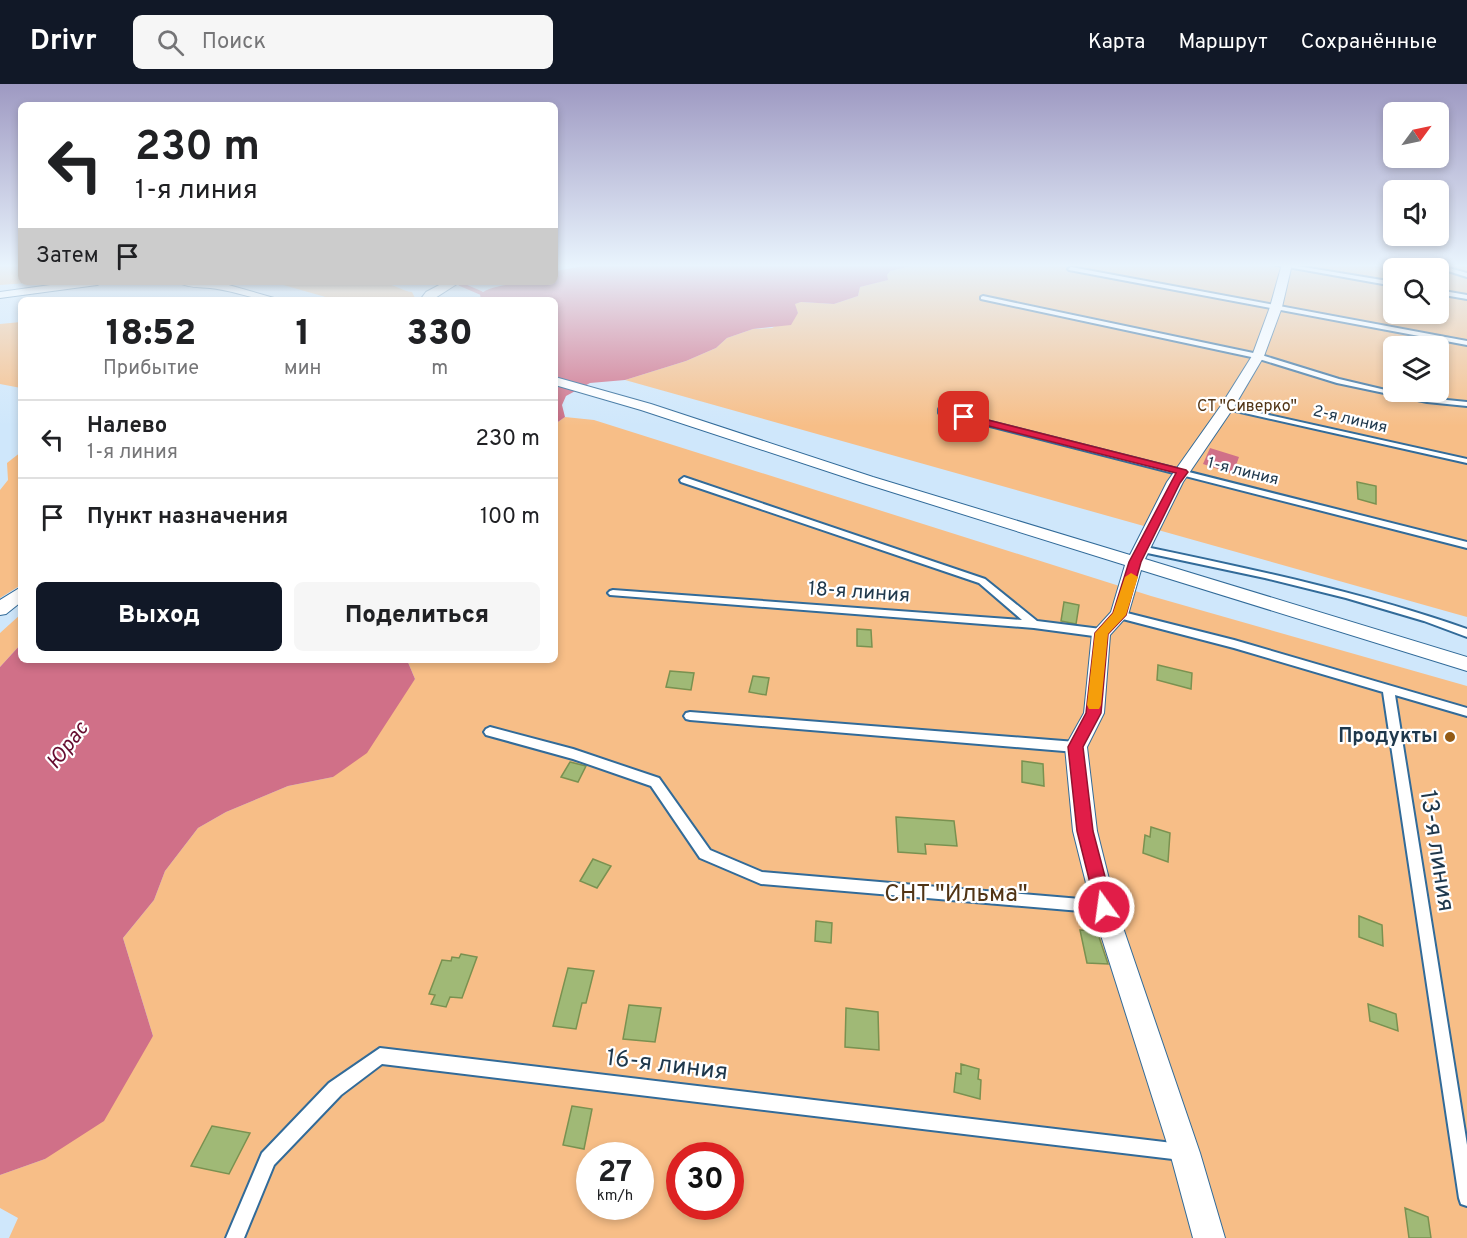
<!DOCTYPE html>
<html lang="ru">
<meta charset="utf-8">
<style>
body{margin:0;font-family:Overpass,sans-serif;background:#f6f6f6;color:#202124;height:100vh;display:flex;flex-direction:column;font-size:22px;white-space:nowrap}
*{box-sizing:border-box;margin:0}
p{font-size:20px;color:#757577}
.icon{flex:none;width:33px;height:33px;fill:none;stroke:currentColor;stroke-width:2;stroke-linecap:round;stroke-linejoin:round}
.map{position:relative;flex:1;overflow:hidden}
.sheet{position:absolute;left:18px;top:213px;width:540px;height:366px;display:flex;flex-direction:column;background:#fff;border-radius:9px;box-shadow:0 3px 9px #0003}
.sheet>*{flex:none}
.guide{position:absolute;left:18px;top:18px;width:540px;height:183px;border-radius:9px;box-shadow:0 3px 9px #0003;background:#fff;color:#202124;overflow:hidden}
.needle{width:39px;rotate:57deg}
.tools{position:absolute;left:1383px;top:18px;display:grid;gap:12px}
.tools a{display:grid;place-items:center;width:66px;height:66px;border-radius:9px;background:#fff;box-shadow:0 3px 9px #0003;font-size:30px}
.speed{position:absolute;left:576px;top:1058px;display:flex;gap:12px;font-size:30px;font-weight:700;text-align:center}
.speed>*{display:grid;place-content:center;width:78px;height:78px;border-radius:50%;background:#fff;box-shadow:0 3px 9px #0003;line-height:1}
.speed small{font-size:15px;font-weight:400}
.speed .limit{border:9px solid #d22;background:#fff;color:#111}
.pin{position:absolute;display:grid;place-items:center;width:51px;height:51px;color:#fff;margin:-26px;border-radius:12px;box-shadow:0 3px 9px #0006}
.me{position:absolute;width:66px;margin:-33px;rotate:346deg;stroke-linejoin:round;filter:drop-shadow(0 0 4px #0008)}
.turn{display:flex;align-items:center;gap:21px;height:126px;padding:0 18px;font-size:27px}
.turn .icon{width:78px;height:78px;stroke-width:2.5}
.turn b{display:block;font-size:42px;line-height:51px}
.then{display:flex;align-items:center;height:57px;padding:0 18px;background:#0003;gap:12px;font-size:22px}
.eta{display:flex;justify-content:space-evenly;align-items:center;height:102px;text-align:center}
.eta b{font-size:36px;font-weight:800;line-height:42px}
.cta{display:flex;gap:12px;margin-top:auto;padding:12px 18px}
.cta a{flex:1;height:69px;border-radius:9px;background:#111827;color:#fff;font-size:24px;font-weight:800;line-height:69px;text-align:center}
.cta a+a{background:#f6f6f6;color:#202124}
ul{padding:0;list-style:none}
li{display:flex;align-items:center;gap:18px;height:78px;padding:0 18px;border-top:2px solid #e0e0e0}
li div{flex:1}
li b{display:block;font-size:22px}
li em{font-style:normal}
header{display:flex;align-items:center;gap:36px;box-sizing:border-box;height:84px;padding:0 30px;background:#111827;color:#fff}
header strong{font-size:28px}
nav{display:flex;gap:33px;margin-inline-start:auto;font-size:21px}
.search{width:420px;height:54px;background:#f6f6f6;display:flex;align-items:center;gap:15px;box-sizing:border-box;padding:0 21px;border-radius:9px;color:#757577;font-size:22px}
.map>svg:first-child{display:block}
.green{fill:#f7be87;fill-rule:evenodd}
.water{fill:#d07088}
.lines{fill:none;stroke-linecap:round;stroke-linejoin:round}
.stream{stroke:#d07088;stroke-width:4}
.building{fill:#a0b976;stroke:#7a9150;stroke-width:1.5}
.lane-casing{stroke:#326b99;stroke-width:4}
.street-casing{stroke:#326b99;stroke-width:2}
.lane{fill:#fff;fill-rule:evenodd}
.street{fill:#fff;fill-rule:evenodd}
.route{fill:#e11d48;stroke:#92132f;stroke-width:1.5}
.slow{fill:#f59e0b}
.poi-dot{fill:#935a15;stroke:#fff;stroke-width:2}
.labels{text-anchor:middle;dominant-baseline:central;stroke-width:4.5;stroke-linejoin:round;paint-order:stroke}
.far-park-label{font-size:16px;fill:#513415;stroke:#fff}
.far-street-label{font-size:16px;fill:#1f384c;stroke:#fff}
.street-label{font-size:20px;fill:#1f384c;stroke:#fff}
.poi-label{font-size:20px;font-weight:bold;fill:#1f384c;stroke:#fff;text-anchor:end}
.water-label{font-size:21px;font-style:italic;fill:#650b2e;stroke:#fff}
.near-street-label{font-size:24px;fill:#1f384c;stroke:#fff}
.near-park-label{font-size:24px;fill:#513415;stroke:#fff}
</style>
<header>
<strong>Drivr</strong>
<div class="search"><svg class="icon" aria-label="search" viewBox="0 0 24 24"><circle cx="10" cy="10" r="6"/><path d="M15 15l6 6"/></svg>Поиск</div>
<nav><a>Карта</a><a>Маршрут</a><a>Сохранённые</a></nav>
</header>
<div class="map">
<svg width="1467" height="1154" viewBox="0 0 1467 1154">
<rect width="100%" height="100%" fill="#cfe7fb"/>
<path class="green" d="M 21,180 L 21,198 L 41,198 L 0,201 L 0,182 Z
M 920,180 L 1467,180 L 1467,533 L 625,296 L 686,277 L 716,264 L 727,254 L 753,245 L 772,244 L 798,229 L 794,220 L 801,218 L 834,220 L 858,212 L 860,203 L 887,196 L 887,191 L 890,187 ZM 1394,184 L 1438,184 L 1438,230 L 1394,230 ZM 1394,262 L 1438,262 L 1438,308 L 1394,308 Z
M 273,198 L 386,200 C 396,201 402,207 412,208 L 415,214 L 336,216 Z
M 21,238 L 21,304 L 0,300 L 0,240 Z
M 565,333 L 594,336 L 1151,512 L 1467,602 L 1467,1154 L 9,1154 L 18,1134 L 0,1124 L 0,1091 L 45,1075 L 153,952 L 123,854 L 154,816 L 165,787 L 198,744 L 226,728 L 288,702 L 333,693 L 415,595 L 407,576 L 555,576 L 555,340 ZM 590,1071 L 640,1071 L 640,1122 L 590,1122 ZM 680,1071 L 730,1071 L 730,1122 L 680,1122 Z
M 21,368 L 21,501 L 0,514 L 0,406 L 8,396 L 7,379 Z
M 21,530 L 21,560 L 0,583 L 0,549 Z"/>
<path class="water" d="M 596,180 L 920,180 L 890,187 L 887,191 L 888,196 L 860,203 L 858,212 L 834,220 L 801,218 L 795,220 L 798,229 L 791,241 L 753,245 L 727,254 L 716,264 L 686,277 L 625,296 L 590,299 L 566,312 L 562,321 L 565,333 L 555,340 L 555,216 L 481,216 L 480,210 C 496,198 535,198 555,198 L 555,187 Z
M 1210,364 L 1239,373 L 1233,390 L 1203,380 Z
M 21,560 L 21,576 L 407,576 L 415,595 L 367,669 L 333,693 L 288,702 L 226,728 L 198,744 L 165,787 L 154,816 L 123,854 L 153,952 L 104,1037 L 45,1075 L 0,1091 L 0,583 Z"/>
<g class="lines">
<path class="stream" d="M 460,200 L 481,209"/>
</g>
<path class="building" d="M 1357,398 L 1376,402 L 1376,420 L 1358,415 Z
M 1064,518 L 1079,521 L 1076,540 L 1061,537 Z
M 857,545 L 871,546 L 872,563 L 857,562 Z
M 1158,581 L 1192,589 L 1191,605 L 1157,596 Z
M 670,587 L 694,589 L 691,606 L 666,603 Z
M 753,592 L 769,594 L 766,611 L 749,608 Z
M 1022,677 L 1043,680 L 1044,702 L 1022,698 Z
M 570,678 L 586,682 L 578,698 L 561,693 Z
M 896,733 L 954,737 L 957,762 L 925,760 L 926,770 L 898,768 Z
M 1151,743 L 1170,749 L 1168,778 L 1143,769 L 1145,751 L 1150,753 Z
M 593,775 L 611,782 L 597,804 L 580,797 Z
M 1359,832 L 1382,841 L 1383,862 L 1359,853 Z
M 816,837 L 832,839 L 831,859 L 815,857 Z
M 1080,846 L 1097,847 L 1108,880 L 1087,879 Z
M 461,870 L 477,873 L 462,914 L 450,913 L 446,923 L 431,920 L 435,911 L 429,910 L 442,876 L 451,877 L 452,873 L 459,874 Z
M 568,884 L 594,887 L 586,919 L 582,919 L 576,945 L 553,942 Z
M 1368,920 L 1396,930 L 1398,947 L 1370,937 Z
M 629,921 L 661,924 L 655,958 L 623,955 Z
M 846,924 L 878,928 L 879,966 L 845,963 Z
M 961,980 L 979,985 L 978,995 L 981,996 L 980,1015 L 954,1008 L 956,989 L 961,990 Z
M 572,1022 L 592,1025 L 584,1065 L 563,1061 Z
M 212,1042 L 250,1049 L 229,1090 L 191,1082 Z
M 1405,1124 L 1428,1133 L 1431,1154 L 1409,1154 Z"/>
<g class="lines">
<defs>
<path id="lane" d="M 1271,180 L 1285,180 L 1394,198 L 1394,202 Z
M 1426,180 L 1435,180 L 1467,189 L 1467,193 Z
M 1071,183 L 1467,257 L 1467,261 L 1069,186 L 1068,185 Z
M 1438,206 L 1467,211 L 1467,215 L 1438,210 Z
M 983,212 L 1258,270 L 1339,295 L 1394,308 L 1427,314 L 1467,318 L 1467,322 L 1427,318 L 1337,299 L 1256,274 L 981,215 L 981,213 Z
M 1224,321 L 1467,375 L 1467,379 L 1227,325 L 1224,325 Z
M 939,325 L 1467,458 L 1467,464 L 939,329 Z
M 684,393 L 985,495 L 1037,537 L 1101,545 L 1106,549 L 1101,553 L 1034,544 L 610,511 L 608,509 L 610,507 L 613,506 L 1022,536 L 979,499 L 681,398 L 680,396 Z
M 1141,462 C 1251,485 1361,508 1467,545 L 1467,553 L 1424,537 L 1346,514 L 1265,494 L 1138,467 L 1136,465 L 1138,463 Z
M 1119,527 L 1234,556 L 1467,624 L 1467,632 L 1395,611 L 1467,1061 L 1467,1122 L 1461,1120 L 1459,1114 L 1383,608 L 1234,564 L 1115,533 L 1114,531 Z
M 690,628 L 1076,658 L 1080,660 L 1082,663 L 1080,666 L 1076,668 L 690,636 L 686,635 L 684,632 L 686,629 Z
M 490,643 L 573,665 L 659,694 L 710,766 L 762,788 L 1104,817 L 1109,818 L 1111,823 L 1109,828 L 1104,829 L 761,800 L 700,774 L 651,702 L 573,675 L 486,651 L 484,648 L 486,645 Z
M 380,964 L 1181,1060 L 1187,1062 L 1189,1068 L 1187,1074 L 1181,1076 L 382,980 L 341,1011 L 274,1081 L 244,1154 L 226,1154 L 262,1069 L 329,999 Z"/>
<path id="street" d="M 1282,180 L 1292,180 L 1282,223 L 1264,272 L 1234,323 L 1183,398 L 1145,475 L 1467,573 L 1467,587 L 1141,486 L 1128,531 L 1110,551 L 1104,629 L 1087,663 L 1097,747 L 1116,823 L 1200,1069 L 1225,1154 L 1193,1154 L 1170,1069 L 1092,823 L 1073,747 L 1065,663 L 1084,629 L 1092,549 L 1111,528 L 1125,481 L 863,399 L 641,326 L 555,301 L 555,293 L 651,320 L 873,393 L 1130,471 L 1167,398 L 1220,323 L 1252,272 L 1270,223 Z
M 72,198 L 103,198 L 97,201 L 0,214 L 0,208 Z
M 178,198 L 218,198 L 274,214 L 276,216 C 252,216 233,206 210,204 C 201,203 186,204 178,198 Z
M 445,198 L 460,198 L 432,216 L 420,216 L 426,208 Z
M 21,503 L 21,518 L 6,530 L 0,531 L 0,516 Z"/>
</defs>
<use href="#lane" class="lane-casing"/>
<use href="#street" class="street-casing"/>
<use href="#lane" class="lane"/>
<use href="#street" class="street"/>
</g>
<linearGradient id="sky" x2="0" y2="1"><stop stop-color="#9e99c2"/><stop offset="0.53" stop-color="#e9f4fd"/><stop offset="1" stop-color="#e9f4fd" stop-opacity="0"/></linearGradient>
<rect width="1467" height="342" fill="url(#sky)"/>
<path class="route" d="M 964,330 L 1186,386 L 1188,388 L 1180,399 L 1141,478 L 1126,531 L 1108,550 L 1101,629 L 1083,663 L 1093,747 L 1113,823 L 1110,829 L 1104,831 L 1098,829 L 1096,823 L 1077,747 L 1068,663 L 1086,629 L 1095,549 L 1113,529 L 1129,478 L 1176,389 L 961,335 L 961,331 Z"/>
<path class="slow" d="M 1131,489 L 1138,493 L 1126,531 L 1108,550 L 1101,621 L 1099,625 L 1089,625 L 1087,621 L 1095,549 L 1113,529 L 1125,493 Z"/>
<circle class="poi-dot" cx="1450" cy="653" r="6"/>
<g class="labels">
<g class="far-park-label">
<text x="1247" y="323">СТ "Сиверко"</text>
</g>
<g class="far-street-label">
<text transform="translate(1350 336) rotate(13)">2-я линия</text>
<text transform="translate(1243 388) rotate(14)">1-я линия</text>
</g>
<g class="street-label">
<text transform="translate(859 509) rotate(4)">18-я линия</text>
</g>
<g class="poi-label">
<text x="1438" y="653">Продукты</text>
</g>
<g class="water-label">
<text transform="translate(68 662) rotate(-52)">Юрас</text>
</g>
<g class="near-street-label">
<text transform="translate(1436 767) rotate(81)">13-я линия</text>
<text transform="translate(667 982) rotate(7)">16-я линия</text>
</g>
<g class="near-park-label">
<text x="956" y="811">СНТ "Ильма"</text>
</g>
</g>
</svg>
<div class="tools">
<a><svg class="needle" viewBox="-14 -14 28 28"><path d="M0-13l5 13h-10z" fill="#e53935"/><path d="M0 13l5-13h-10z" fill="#757577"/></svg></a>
<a><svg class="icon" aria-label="sound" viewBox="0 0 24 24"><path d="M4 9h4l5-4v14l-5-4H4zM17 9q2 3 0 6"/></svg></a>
<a><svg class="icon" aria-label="search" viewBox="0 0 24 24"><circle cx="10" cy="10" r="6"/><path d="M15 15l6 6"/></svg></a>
<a><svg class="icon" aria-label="layers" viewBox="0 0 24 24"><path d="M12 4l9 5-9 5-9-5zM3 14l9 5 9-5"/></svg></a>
</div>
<div class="speed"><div>27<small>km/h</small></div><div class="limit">30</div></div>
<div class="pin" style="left:964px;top:333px;background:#d93025"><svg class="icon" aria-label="arrive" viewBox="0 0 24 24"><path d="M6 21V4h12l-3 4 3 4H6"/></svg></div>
<svg class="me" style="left:1104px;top:823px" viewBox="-20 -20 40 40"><circle r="17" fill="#e11d48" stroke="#fff" stroke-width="3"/><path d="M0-11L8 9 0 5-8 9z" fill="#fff"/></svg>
<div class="guide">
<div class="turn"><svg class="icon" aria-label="left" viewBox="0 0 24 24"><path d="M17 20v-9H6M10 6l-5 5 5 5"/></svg><div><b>230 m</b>1-я линия</div></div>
<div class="then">Затем<svg class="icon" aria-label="arrive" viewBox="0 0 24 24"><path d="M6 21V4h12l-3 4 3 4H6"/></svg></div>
</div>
<section class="sheet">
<div class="eta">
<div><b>18:52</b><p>Прибытие</p></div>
<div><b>1</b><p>мин</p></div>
<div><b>330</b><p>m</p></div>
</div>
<ul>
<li><svg class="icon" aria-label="left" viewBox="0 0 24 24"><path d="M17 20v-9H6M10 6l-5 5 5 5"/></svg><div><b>Налево</b><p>1-я линия</p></div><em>230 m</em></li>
<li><svg class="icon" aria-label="arrive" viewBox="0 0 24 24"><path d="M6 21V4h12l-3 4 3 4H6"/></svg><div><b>Пункт назначения</b></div><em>100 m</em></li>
</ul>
<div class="cta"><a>Выход</a><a>Поделиться</a></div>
</section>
</div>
